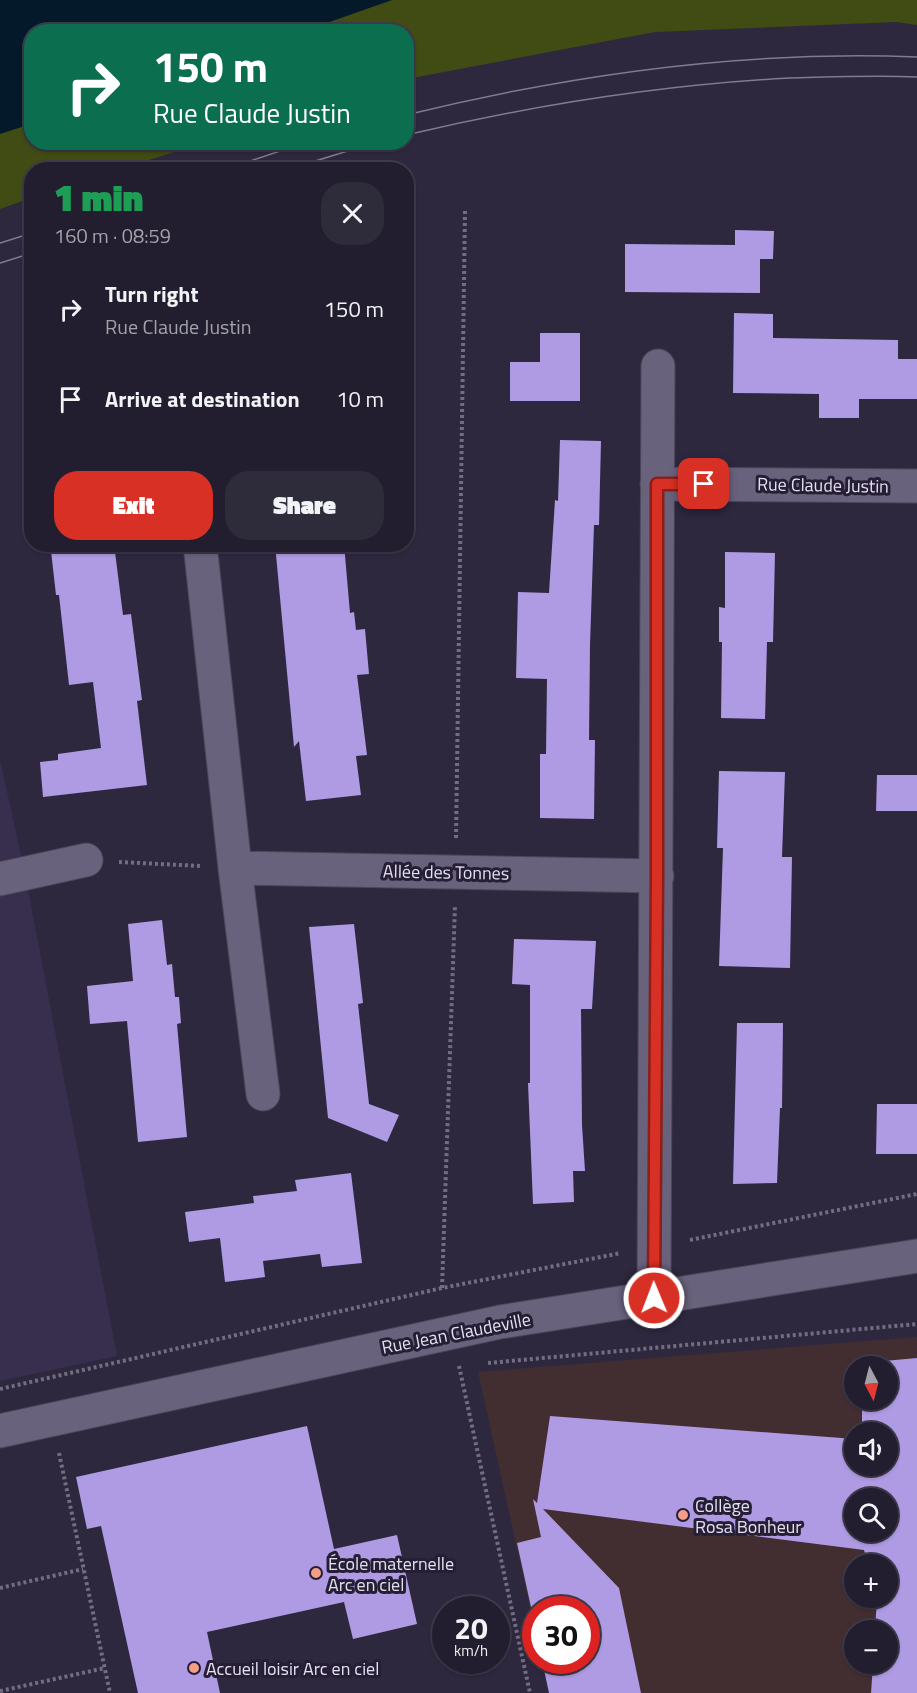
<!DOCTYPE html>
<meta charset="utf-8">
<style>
body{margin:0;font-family:"Titillium Web",sans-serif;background:#2e2b3b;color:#f1f3f6;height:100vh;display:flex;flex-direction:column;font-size:22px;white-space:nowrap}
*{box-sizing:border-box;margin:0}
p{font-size:20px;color:#a2a2aa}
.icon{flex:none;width:33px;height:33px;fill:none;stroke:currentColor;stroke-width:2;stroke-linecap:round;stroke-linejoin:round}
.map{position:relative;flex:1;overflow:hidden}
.sheet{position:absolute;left:24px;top:162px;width:390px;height:390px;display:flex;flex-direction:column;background:#221e2f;border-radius:24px;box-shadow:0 2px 4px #0004,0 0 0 2px #3f3c4b}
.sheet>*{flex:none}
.top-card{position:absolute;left:24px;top:24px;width:390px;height:126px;border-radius:24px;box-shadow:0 2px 4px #0004,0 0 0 2px #3f3c4b;background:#0b6e4f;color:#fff;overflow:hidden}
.needle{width:39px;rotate:173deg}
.buttons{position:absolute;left:844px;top:1356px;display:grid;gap:12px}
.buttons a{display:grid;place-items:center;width:54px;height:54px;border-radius:50%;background:#221e2f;box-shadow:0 2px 4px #0004,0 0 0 2px #3f3c4b;font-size:30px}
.speed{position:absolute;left:432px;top:1596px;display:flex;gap:12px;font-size:30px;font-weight:700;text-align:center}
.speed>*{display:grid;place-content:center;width:78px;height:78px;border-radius:50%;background:#221e2f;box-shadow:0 2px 4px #0004,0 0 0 2px #3f3c4b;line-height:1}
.speed small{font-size:15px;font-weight:400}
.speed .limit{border:9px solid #d22;background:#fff;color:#111}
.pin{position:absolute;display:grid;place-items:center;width:51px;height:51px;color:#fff;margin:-26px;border-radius:12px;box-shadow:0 3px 9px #0006}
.me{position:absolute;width:66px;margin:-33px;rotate:359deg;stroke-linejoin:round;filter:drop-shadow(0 0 4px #0008)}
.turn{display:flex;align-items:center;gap:21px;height:126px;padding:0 30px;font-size:27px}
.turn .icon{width:78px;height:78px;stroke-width:2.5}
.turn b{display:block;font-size:42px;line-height:51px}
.round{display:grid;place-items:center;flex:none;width:63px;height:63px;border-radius:24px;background:#2e2b3b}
.headline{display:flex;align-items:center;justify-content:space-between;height:102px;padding:0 30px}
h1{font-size:36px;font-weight:800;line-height:45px;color:#1e9e55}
.button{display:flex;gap:12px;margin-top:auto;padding:12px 30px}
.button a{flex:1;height:69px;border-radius:24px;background:#d93025;color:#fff;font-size:24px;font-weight:800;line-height:69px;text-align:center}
.button a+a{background:#2e2b3b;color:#f1f3f6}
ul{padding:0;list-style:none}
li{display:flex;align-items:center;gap:18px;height:90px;padding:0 30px}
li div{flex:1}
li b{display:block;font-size:22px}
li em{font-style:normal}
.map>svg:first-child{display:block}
.built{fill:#372f4d}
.education{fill:#422e30;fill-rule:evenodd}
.green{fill:#404c13}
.water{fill:#041929}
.building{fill:#af9ae4;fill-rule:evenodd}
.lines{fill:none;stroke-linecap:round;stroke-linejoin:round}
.minor-casing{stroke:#4c465a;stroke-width:35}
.path{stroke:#726d81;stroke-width:4;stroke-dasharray:3 3;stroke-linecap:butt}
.minor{stroke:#69627d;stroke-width:33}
.tram{stroke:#807b8f;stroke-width:1.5}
.route-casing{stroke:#8d1f18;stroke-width:15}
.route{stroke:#d93025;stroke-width:10}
.poi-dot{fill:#f49e87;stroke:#251e35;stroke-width:2}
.labels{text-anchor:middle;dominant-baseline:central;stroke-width:6;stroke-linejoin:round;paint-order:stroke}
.street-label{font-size:18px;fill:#e3e0ef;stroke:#251e35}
.poi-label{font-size:18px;fill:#e3e0ef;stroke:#251e35;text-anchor:start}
</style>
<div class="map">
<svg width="917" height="1693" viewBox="0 0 917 1693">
<rect width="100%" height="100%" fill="#2e283f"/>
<path class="built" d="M 0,759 L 25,874 L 117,1356 L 0,1381 Z"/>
<path class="education" d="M 917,1337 L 917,1693 L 549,1693 L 542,1661 L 586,1660 L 586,1610 L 536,1610 L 535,1630 L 478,1372 ZM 855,1366 L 888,1366 L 888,1400 L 855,1400 ZM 855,1432 L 888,1432 L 888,1466 L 855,1466 ZM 855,1498 L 888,1498 L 888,1532 L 855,1532 ZM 855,1564 L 888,1564 L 888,1598 L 855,1598 ZM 855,1630 L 888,1630 L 888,1664 L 855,1664 Z"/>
<path class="green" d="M 0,0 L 917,0 L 917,25 L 896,22 L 655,32 L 407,79 L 406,32 L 32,32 L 32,142 L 203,143 L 120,169 L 32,170 L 31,198 L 0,209 Z"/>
<path class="water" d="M 0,0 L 392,0 L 304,31 L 32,32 L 31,124 L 0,134 Z"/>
<path class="building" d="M 735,230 L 774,231 L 773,259 L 760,259 L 760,293 L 625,292 L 625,244 L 735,245 Z
M 734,313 L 773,314 L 773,338 L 898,340 L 898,359 L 917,359 L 917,399 L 859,399 L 859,418 L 819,418 L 819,394 L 733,393 Z
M 540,333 L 580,333 L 580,401 L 510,401 L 510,362 L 540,362 Z
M 560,440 L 601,441 L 599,525 L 594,525 L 590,645 L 589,740 L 595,740 L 594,819 L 540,818 L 540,754 L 546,754 L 547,679 L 516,678 L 518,592 L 549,593 L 555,500 L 558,501 Z
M 73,544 L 114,544 L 123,615 L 131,614 L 142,700 L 137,701 L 147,785 L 43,797 L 40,762 L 58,760 L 58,754 L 101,748 L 93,682 L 69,685 L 59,595 L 56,595 L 51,551 L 73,549 Z
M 275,544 L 344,544 L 350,613 L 354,612 L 356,630 L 365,629 L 369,674 L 357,675 L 367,755 L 356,756 L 361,795 L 306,801 L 299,741 L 294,747 Z
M 725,552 L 775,553 L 773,642 L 767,642 L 765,719 L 721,718 L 722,642 L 719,642 L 719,607 L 725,608 Z
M 719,771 L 785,772 L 782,857 L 792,857 L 790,968 L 719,966 L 723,848 L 717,848 Z
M 877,775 L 917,775 L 917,811 L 876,811 Z
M 162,920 L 167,965 L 172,964 L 175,997 L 179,997 L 181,1023 L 177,1024 L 187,1137 L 138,1142 L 127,1021 L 90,1024 L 87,986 L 133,981 L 128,924 Z
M 354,924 L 363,1003 L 358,1004 L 369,1104 L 399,1115 L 387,1142 L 328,1118 L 309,927 Z
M 514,939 L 596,941 L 592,1009 L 581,1009 L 582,1125 L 585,1171 L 573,1171 L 574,1202 L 533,1204 L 528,1083 L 530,1083 L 530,985 L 512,984 Z
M 737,1023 L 783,1023 L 782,1108 L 780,1108 L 777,1183 L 733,1184 Z
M 877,1104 L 917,1104 L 917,1154 L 876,1154 Z
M 351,1173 L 362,1263 L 322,1267 L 320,1254 L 263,1261 L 265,1277 L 225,1282 L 220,1238 L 189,1242 L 185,1212 L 254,1203 L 253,1196 L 297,1191 L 295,1180 Z
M 917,1358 L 917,1693 L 871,1693 L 873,1664 L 888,1664 L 888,1630 L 875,1630 L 877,1598 L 888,1598 L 888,1564 L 868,1564 L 864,1550 L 543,1509 L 619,1588 L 641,1693 L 549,1693 L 542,1660 L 586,1660 L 586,1610 L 536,1610 L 536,1630 L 517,1543 L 541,1537 L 533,1499 L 537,1503 L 550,1416 L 855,1439 L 855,1466 L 888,1466 L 888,1432 L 862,1432 L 862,1400 L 888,1400 L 888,1366 L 862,1366 L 862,1363 ZM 855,1498 L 888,1498 L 888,1532 L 855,1532 Z
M 307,1426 L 334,1549 L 397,1535 L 417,1624 L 353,1639 L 344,1602 L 207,1632 L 220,1693 L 138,1693 L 101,1526 L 87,1529 L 76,1477 Z"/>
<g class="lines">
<defs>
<path id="minor" d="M 657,484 L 917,486
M 200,544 L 235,868 L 263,1094
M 235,868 L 657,876
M 0,879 L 86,860
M 654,1298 L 658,366
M 0,1431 L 500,1322 L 917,1256"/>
</defs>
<use href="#minor" class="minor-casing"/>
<path class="path" d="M 456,838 L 465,211
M 119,862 L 201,866
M 690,1240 L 917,1194
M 442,1288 L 455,905
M 488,1363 L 917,1324
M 459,1366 L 530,1693
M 0,1389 L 442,1288 L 621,1253
M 59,1453 L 110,1693
M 0,1588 L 83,1569
M 0,1691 L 105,1668"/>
<use href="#minor" class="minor"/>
<path class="tram" d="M 406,115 C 573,74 746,50 917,57
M 406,135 C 533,105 660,85 789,78 C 832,77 875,75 917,77
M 223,170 L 307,142
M 286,170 L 377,142
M 0,243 L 32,233
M 0,263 L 32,253"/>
</g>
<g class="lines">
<defs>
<path id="route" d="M 654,1298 L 657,876 L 657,484 L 704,484"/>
</defs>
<use href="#route" class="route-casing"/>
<use href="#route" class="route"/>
</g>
<g class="poi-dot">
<circle cx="683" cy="1515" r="6"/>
<circle cx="316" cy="1573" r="6"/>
<circle cx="194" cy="1668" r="6"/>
</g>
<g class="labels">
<g class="street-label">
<text transform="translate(823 485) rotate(1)">Rue Claude Justin</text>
<text transform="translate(446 872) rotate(1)">Allée des Tonnes</text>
<text transform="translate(456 1333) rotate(-11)">Rue Jean Claudeville</text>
</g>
<g class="poi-label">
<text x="695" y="1505">Collège<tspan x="695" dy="21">Rosa Bonheur</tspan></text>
<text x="328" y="1563">École maternelle<tspan x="328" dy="21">Arc en ciel</tspan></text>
<text x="206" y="1668">Accueil loisir Arc en ciel</text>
</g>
</g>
</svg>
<div class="buttons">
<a><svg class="needle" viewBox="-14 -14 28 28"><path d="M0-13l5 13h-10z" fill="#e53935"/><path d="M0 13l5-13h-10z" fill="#a2a2aa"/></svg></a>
<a><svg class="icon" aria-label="sound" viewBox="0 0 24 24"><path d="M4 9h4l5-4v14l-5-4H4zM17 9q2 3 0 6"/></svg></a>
<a><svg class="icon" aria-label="search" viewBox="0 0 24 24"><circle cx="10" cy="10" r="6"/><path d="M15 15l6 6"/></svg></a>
<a>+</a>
<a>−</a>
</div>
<div class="speed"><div>20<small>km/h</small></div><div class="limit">30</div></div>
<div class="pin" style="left:704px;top:484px;background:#d93025"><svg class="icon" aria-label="arrive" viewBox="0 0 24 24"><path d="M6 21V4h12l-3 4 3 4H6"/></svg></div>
<svg class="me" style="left:654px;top:1298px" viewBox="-20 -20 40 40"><circle r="17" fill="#d93025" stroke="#fff" stroke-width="3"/><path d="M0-11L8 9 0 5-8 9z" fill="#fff"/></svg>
<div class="top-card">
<div class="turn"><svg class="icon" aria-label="right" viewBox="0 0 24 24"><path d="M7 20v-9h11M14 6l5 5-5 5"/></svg><div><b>150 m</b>Rue Claude Justin</div></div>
</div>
<section class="sheet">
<div class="headline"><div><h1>1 min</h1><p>160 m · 08:59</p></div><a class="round"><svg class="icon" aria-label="close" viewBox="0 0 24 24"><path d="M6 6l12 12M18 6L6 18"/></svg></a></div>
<ul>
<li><svg class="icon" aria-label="right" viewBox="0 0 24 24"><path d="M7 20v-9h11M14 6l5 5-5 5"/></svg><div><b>Turn right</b><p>Rue Claude Justin</p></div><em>150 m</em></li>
<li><svg class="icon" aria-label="arrive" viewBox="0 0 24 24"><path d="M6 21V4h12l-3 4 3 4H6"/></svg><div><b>Arrive at destination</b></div><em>10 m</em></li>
</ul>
<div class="button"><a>Exit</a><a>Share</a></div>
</section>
</div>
